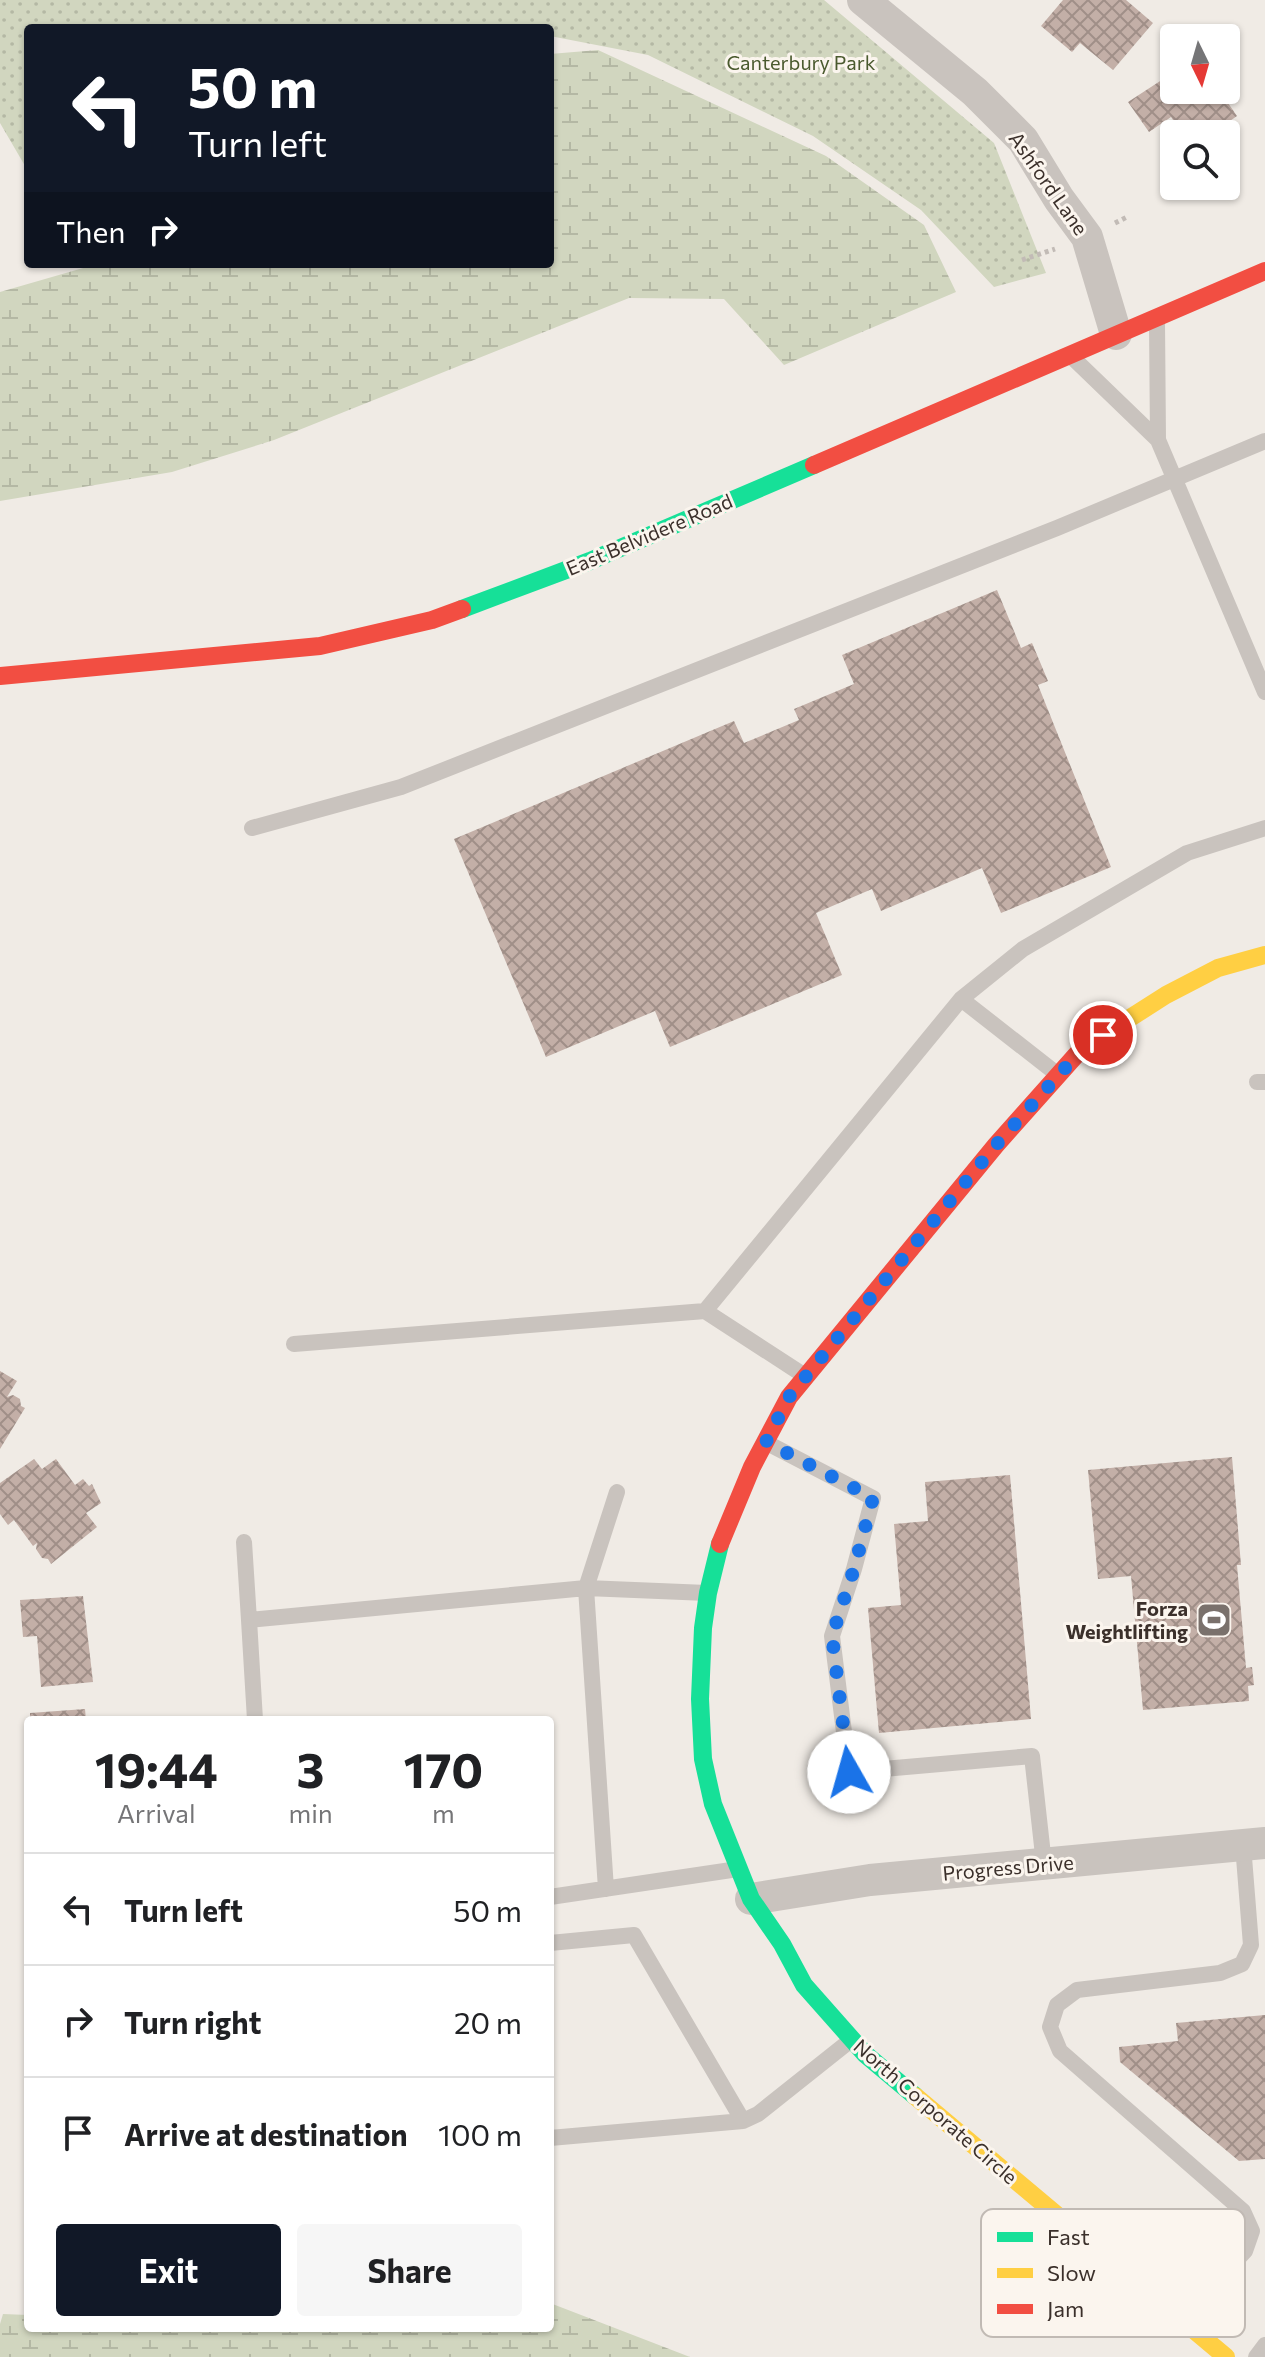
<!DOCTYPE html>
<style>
body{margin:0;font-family:Commissioner,sans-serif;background:#f6f6f6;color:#202124;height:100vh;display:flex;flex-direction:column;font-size:30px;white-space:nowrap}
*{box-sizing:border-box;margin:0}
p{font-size:26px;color:#757577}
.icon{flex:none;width:44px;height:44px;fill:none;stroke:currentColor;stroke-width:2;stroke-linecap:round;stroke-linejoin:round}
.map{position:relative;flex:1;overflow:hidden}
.sheet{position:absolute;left:24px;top:1716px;width:530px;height:616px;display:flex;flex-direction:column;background:#fff;border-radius:8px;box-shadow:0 2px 6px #0004}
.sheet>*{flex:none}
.guide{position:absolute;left:24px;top:24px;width:530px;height:244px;border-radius:8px;box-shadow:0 2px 6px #0004;background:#111827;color:#fff;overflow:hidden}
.needle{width:52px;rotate:175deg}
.tools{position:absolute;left:1160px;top:24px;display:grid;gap:16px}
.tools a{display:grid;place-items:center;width:80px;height:80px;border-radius:8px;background:#fff;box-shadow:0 2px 6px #0004;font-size:40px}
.pin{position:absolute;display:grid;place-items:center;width:68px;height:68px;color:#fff;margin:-34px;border:4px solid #fff;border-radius:50%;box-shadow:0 2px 8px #0007}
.me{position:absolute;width:88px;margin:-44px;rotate:353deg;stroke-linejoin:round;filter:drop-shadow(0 0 6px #0008)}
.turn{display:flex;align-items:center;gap:28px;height:168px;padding:0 32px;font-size:36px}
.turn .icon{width:104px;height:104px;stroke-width:2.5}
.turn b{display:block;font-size:56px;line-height:68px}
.then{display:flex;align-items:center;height:76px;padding:0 32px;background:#0003;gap:16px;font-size:30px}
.eta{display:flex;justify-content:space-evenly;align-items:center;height:136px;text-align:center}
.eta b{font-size:48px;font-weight:700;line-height:56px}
.primary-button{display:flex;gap:16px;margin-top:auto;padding:16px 32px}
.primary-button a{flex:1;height:92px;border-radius:8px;background:#111827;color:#fff;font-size:32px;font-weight:700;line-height:92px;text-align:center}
.primary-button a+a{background:#f6f6f6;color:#202124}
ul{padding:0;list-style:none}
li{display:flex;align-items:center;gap:24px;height:112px;padding:0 32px;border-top:2px solid #e0e0e0}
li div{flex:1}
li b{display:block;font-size:30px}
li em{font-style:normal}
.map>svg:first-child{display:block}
.wetland{fill:url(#wetland-marsh)}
.park{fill:url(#park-dots)}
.building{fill:url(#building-cross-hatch)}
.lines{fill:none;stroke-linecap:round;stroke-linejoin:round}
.path{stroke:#c2bbb6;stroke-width:5;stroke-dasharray:4 4;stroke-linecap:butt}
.lane{stroke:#c9c3be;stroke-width:16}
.street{stroke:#c9c3be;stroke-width:32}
.fast{stroke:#16e098;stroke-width:18}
.slow{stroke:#ffcf43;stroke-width:18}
.jam{stroke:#f24e42;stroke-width:18}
.route{stroke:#1a73e8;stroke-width:14;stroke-dasharray:0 25.2}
.labels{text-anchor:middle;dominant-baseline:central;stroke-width:6;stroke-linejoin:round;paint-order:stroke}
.park-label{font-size:20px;fill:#4a5a2e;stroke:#fbf5ee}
.street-label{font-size:20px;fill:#3b302b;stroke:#fbf5ee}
.poi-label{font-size:20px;font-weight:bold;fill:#3b302b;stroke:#fbf5ee;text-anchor:end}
.key{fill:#fbf5ee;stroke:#c1bab4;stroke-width:2}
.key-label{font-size:22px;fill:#3b302b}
</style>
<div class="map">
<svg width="1265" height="2357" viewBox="0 0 1265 2357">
<defs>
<pattern id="wetland-marsh" width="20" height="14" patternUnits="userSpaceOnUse" patternTransform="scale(2)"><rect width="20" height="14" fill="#d1d6bf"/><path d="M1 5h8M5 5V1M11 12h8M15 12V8" fill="none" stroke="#b4b8a4"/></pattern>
<pattern id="park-dots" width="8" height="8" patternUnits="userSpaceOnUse" patternTransform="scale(2)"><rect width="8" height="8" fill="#d1d6bf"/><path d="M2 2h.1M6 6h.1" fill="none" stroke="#b4b8a4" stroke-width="1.8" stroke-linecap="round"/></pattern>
<pattern id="building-cross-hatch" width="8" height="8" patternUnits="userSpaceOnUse" patternTransform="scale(2)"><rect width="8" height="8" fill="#c3afa7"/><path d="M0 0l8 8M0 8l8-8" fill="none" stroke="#a08f88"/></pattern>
</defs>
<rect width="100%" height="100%" fill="#f0ebe5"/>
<path class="wetland" d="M 598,50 L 826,156 L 924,225 L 956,292 L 784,365 L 724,299 L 629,298 L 274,440 L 172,472 L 0,501 L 0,292 L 97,264 L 550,264 L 550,54 Z
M 550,2303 L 690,2357 L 0,2357 L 0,2324 L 3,2314 L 28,2315 L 28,2328 L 550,2328 Z"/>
<path class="park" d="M 0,0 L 824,0 L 994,143 L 1046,273 L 994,287 L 921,210 L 813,136 L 648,55 L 550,36 L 550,28 L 28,28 L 28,171 L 0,123 Z"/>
<path class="building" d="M 1063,0 L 1126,0 L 1153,23 L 1113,70 L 1080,43 L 1072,52 L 1041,26 Z
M 1174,72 L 1174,90 L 1219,90 L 1237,116 L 1211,134 L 1192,134 L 1185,124 L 1178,127 L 1171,117 L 1149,132 L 1128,102 Z
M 997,590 L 1021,648 L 1032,643 L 1048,681 L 1038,685 L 1111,867 L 1001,913 L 982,868 L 881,911 L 872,889 L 816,913 L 842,975 L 670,1047 L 655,1011 L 546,1057 L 454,839 L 734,721 L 744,743 L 799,720 L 794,709 L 854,684 L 842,655 Z
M 0,1371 L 17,1381 L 7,1397 L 13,1395 L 20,1399 L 21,1406 L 25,1408 L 0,1449 Z
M 1232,1457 L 1241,1565 L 1237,1565 L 1246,1668 L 1252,1667 L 1254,1685 L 1248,1686 L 1249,1701 L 1143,1710 L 1131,1576 L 1098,1579 L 1088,1470 Z
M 34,1459 L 42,1469 L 56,1459 L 75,1485 L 83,1479 L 89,1486 L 92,1484 L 101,1503 L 86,1513 L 97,1527 L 51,1564 L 48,1559 L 42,1558 L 36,1549 L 37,1543 L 33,1546 L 14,1520 L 8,1525 L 0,1514 L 0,1483 Z
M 1010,1475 L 1031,1719 L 879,1733 L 868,1608 L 901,1605 L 894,1524 L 928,1521 L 925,1482 Z
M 83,1596 L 93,1682 L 41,1687 L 37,1636 L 23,1637 L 20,1600 Z
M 85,1709 L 86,1720 L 30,1720 L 30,1713 Z
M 1265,2015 L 1265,2159 L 1239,2161 L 1120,2062 L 1119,2047 L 1178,2041 L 1176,2023 Z"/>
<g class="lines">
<path class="path" d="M 1115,223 L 1129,216
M 1022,260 L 1055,249"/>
<path class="lane" d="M 1073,358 L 1158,440 L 1157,322
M 1158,440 L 1265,692
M 252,828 L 401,787 L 1057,528 L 1265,441
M 961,999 L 1057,1074
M 1257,1082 L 1265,1082
M 705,1311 L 961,999 L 1023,949 L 1187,853 L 1265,828
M 294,1344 L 705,1311 L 805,1376
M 767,1443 L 873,1498 L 854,1569 L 832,1636 L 849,1772 L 1032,1756 L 1044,1864
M 244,1542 L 249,1620
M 255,1720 L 249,1620 L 586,1588 L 707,1593
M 606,1889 L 586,1588 L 617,1492
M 550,1897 L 738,1869
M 550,1943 L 634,1935 L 743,2121
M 550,2138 L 743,2121 L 758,2114 L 851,2040
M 1182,2318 L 1245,2251 L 1252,2231 L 1243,2211 L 1060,2051 L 1050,2027 L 1057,2005 L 1077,1990 L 1220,1973 L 1242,1964 L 1251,1945 L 1243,1845
M 1256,2357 L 1265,2345"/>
<path class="street" d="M 863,0 L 975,92 L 1023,140 L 1059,199 L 1087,237 L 1116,334
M 751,1899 L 870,1880 L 1265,1843"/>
<path class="fast" d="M 462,609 L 590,561 L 814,465
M 720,1544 L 708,1593 L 703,1628 L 700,1699 L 703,1759 L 713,1804 L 751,1899 L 782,1944 L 804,1985 L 865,2054 L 915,2096"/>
<path class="slow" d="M 1077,1054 L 1083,1048 L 1166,995 L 1218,968 L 1265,955
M 915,2096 L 1226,2357"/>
<path class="jam" d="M 814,465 L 1265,271
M 0,676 L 320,646 L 432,620 L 462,609
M 720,1544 L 752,1467 L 789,1397 L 996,1145 L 1077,1054"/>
</g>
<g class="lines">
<path class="route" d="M 849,1772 L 832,1636 L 854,1569 L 873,1498 L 766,1442 L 789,1397 L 996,1145 L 1083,1048 L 1103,1035"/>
</g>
<defs>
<symbol id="stadium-square" viewBox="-11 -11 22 22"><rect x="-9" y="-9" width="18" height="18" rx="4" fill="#7a716c" stroke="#fbf5ee"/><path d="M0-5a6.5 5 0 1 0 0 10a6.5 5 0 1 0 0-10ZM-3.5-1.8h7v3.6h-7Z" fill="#fff"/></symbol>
</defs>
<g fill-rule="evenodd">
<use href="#stadium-square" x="1194" y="1600" width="40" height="40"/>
</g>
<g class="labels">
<g class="park-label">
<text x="801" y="62">Canterbury Park</text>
</g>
<g class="street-label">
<text transform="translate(1049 183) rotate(55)">Ashford Lane</text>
<text transform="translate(649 534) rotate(-23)">East Belvidere Road</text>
<text transform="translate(1008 1867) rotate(-5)">Progress Drive</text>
<text transform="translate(936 2111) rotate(41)">North Corporate Circle</text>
</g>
<g class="poi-label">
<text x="1188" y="1608">Forza<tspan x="1188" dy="23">Weightlifting</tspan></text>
</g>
</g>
<rect x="981" y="2209" width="264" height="128" rx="12" class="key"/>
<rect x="997" y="2232" width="36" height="10" fill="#16e098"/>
<rect x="997" y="2268" width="36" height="10" fill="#ffcf43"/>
<rect x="997" y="2304" width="36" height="10" fill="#f24e42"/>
<g class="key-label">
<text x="1047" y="2245">Fast</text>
<text x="1047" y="2281">Slow</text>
<text x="1047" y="2317">Jam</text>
</g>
</svg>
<div class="tools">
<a><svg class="needle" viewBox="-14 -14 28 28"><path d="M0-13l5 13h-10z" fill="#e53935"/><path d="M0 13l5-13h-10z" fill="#757577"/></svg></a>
<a><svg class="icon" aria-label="search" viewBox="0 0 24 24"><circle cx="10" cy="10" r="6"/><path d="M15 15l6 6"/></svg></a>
</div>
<div class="pin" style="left:1103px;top:1035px;background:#d93025"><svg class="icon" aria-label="arrive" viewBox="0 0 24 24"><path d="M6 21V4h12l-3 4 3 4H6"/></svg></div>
<svg class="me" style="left:849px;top:1772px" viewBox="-20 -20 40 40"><circle r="19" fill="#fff"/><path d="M0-13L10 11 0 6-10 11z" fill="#1a73e8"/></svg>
<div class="guide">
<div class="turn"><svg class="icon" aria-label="left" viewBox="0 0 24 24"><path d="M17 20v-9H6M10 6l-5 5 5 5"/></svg><div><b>50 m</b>Turn left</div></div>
<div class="then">Then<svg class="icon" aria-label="right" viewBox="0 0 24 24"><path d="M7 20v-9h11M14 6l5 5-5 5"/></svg></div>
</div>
<section class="sheet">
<div class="eta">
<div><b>19:44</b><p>Arrival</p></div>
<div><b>3</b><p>min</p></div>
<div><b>170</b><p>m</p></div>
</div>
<ul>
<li><svg class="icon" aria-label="left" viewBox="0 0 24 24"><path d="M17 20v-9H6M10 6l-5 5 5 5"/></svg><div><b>Turn left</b></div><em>50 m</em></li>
<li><svg class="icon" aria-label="right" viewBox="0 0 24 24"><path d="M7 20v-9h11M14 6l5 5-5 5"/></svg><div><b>Turn right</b></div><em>20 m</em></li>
<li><svg class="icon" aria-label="arrive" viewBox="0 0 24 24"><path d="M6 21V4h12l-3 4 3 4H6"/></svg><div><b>Arrive at destination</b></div><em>100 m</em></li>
</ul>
<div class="primary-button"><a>Exit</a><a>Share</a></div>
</section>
</div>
